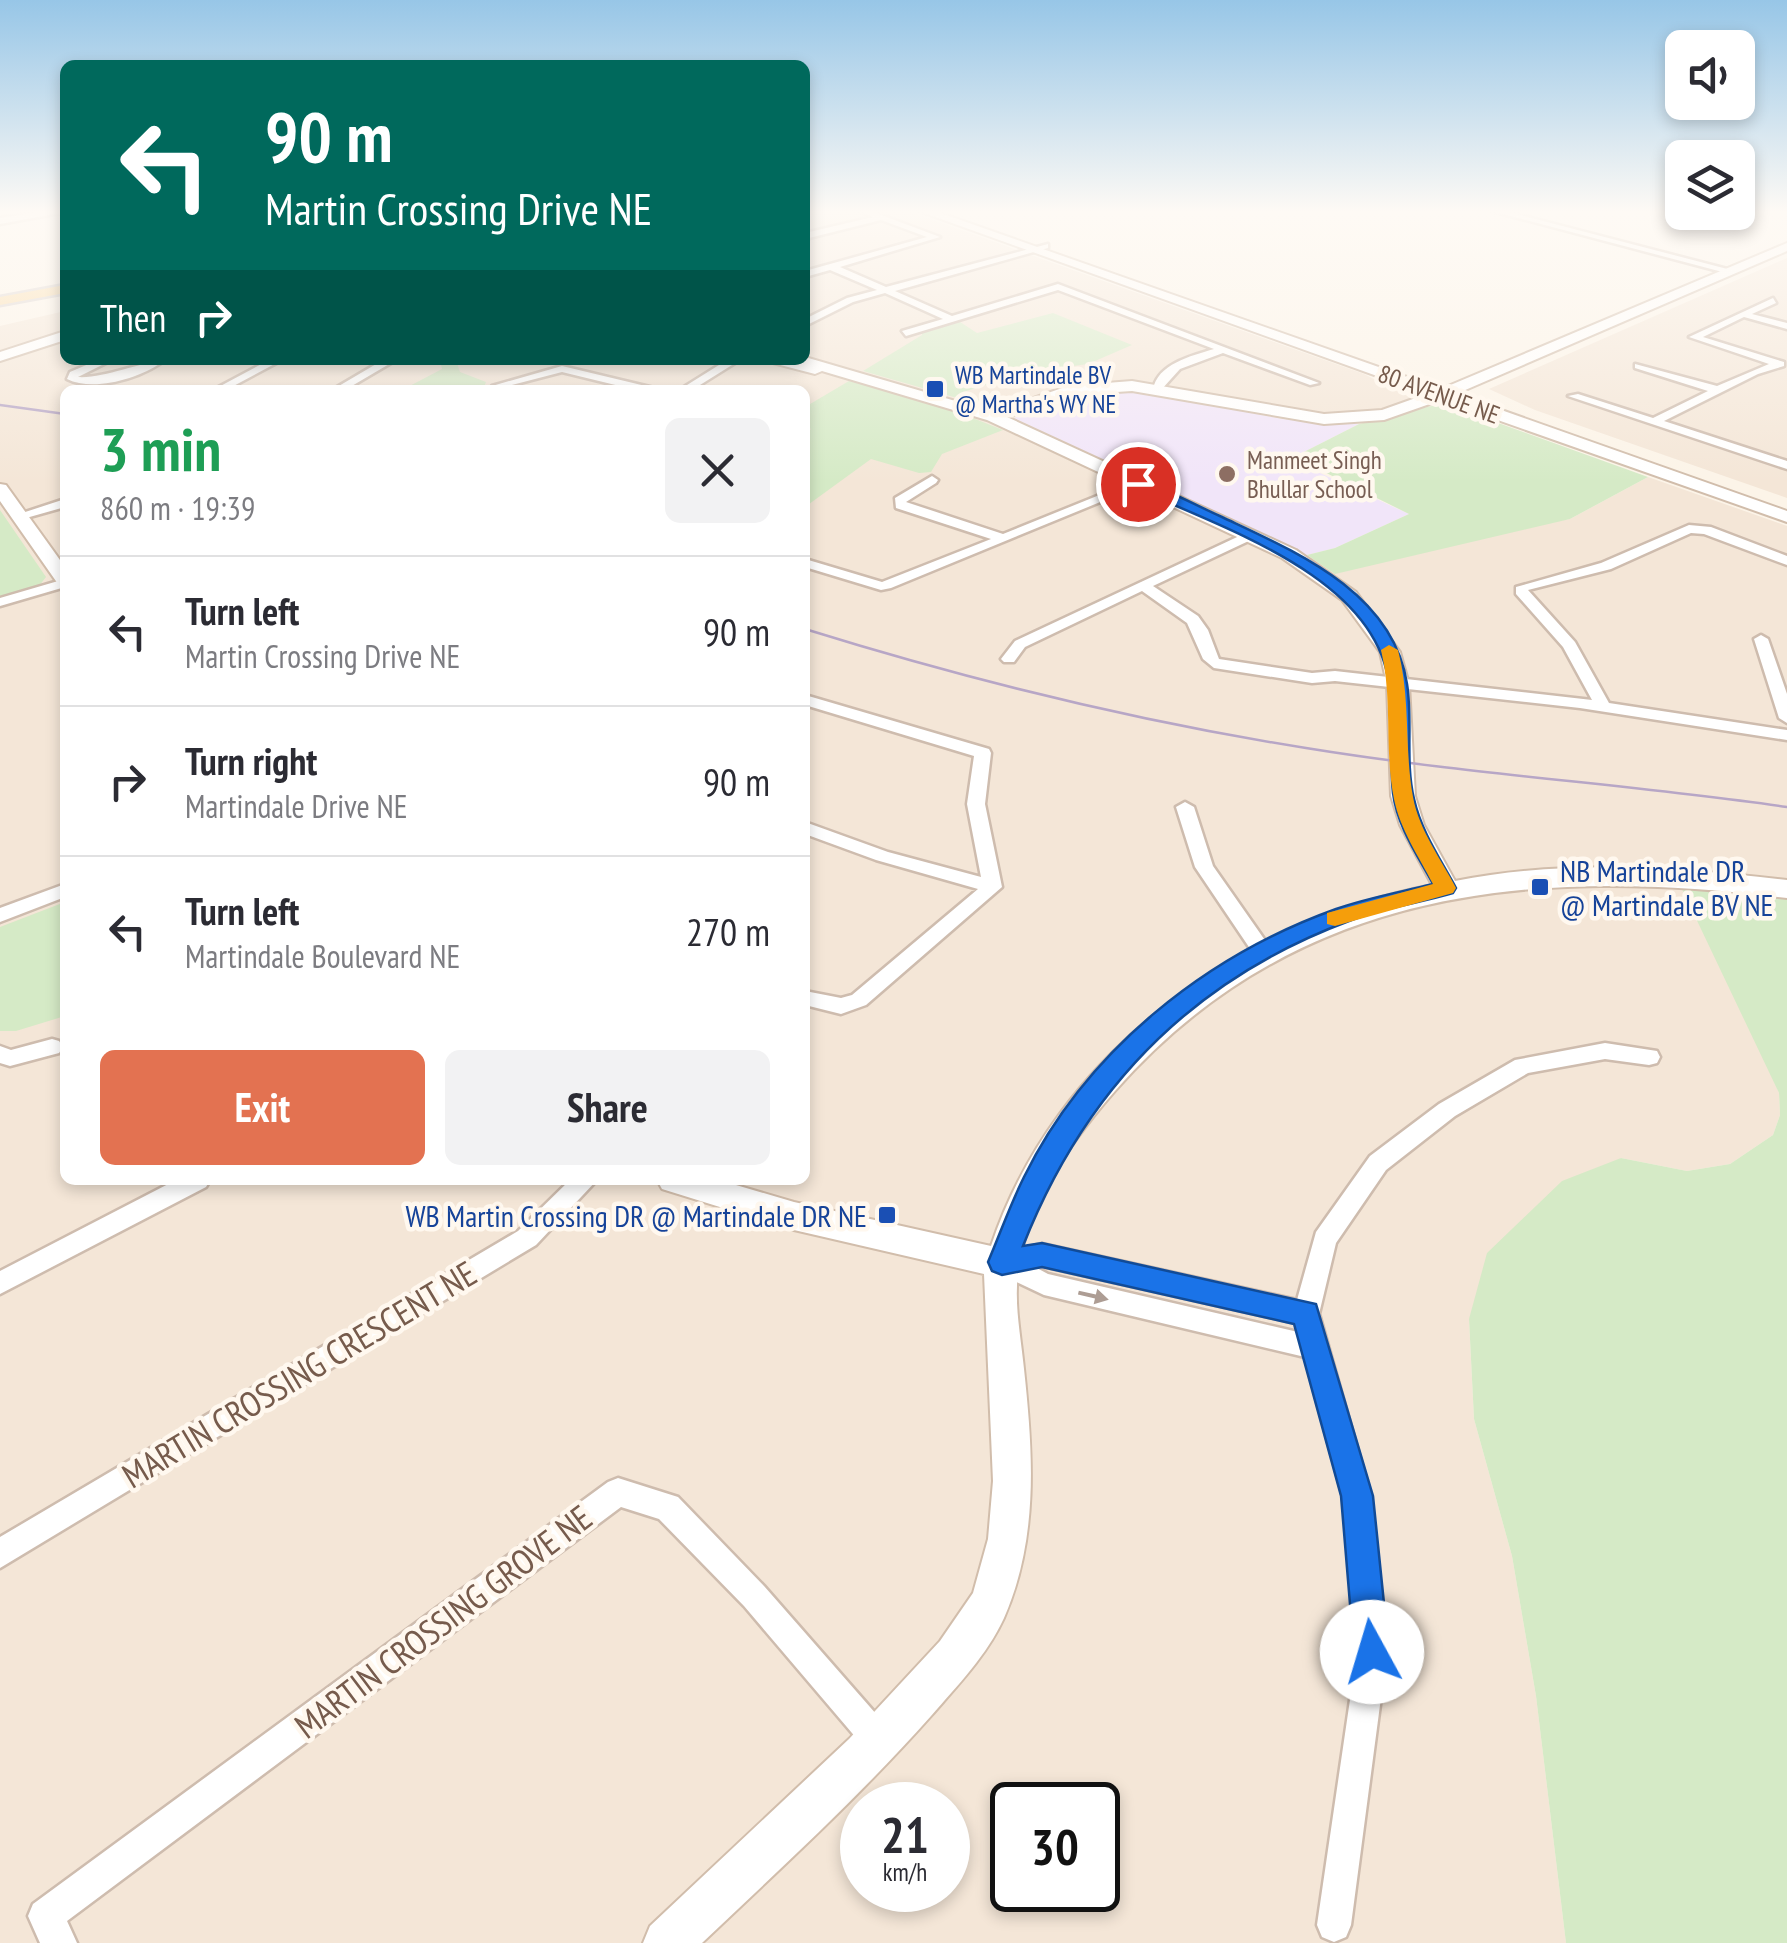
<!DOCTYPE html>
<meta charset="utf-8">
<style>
body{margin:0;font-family:"PT Sans Narrow",sans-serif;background:#f2f2f3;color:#2b2b33;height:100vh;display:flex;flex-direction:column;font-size:38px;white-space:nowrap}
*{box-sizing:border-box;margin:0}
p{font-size:32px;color:#7c7c81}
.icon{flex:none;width:55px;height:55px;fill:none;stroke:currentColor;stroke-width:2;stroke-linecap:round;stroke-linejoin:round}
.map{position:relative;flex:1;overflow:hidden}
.panel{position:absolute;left:60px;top:385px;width:750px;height:800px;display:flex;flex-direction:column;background:#fff;border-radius:15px;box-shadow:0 5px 15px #0003}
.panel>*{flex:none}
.guide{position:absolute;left:60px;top:60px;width:750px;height:305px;border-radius:15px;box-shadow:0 5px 15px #0003;background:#00695c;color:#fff;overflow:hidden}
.fabs{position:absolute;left:1665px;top:30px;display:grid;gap:20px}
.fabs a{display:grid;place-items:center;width:90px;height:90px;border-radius:15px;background:#fff;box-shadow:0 5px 15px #0003;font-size:50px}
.speed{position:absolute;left:840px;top:1782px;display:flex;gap:20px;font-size:50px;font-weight:700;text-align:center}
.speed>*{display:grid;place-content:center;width:130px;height:130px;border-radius:50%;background:#fff;box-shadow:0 5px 15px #0003;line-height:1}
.speed small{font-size:25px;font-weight:400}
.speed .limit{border:5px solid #111;border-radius:15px;background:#fff;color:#111}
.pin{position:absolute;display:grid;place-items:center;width:85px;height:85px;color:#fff;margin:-42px;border:5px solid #fff;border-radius:50%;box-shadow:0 2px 10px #0007}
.me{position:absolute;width:110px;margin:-55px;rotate:354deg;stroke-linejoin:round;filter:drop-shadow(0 0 8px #0008)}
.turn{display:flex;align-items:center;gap:35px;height:210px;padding:0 40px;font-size:45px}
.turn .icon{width:130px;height:130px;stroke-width:2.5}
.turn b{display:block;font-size:70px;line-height:85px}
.then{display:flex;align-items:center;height:95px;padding:0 40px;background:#0003;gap:20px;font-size:38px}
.round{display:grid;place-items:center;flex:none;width:105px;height:105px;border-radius:15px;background:#f2f2f3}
.overview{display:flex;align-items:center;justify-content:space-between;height:170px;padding:0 40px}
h1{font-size:60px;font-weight:700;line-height:75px;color:#1e9e55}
.cta{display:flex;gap:20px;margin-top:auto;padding:20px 40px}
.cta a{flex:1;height:115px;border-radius:15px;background:#e37251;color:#fff;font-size:40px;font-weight:700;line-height:115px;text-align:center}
.cta a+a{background:#f2f2f3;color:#2b2b33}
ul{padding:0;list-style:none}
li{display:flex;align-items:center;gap:30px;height:150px;padding:0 40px;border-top:2px solid #e1e1e2}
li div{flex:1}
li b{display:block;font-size:38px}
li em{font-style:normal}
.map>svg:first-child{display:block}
.residential{fill:#f4e6d7;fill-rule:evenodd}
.education{fill:#f1e5f9}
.green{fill:#d5eac6}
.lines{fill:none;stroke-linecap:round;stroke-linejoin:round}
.street-casing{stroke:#cebcae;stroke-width:5}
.secondary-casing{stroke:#d1bdab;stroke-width:4}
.primary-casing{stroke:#d9d1cd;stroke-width:5}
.street{fill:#fff;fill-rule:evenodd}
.secondary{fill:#fff;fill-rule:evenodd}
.primary{fill:#f9d9a3;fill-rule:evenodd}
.tram{stroke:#b7a6c6;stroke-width:2.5}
.oneway{fill:#ad9d94}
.route{fill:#1a73e8;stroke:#114b97;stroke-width:2.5}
.slow{fill:#f59e0b}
.transit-dot{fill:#1a4fb4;stroke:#fff8ef;stroke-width:4}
.education-dot{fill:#8d6e63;stroke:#fff8ef;stroke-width:4}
.labels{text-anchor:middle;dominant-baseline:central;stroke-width:9;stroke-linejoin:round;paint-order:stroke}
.far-transit-label{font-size:25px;fill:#164399;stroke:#fff8ef;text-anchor:start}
.far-street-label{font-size:25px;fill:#765b4c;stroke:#fff8ef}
.far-education-label{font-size:25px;fill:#785e54;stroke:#fff8ef;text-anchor:start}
.transit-label{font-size:30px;fill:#164399;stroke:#fff8ef;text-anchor:start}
.near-street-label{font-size:35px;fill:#765b4c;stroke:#fff8ef}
</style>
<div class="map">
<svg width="1787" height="1943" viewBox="0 0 1787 1943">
<rect width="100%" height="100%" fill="#fcf4e8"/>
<path class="residential" d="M 805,210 L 905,210 L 1364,374 L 1427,406 L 1394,418 L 1334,424 L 1282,419 L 1181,397 L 1014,418 L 1318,561 L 1570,519 L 1648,477 L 1787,526 L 1787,898 L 1770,1070 L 1779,1093 L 1780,1115 L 1773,1135 L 1730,1164 L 1687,1171 L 1621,1158 L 1469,1319 L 1474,1419 L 1512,1556 L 1536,1696 L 1566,1943 L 0,1943 L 0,326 L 65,311 L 65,360 L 805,360 ZM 65,390 L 805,390 L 805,1180 L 65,1180 ZM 862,1805 L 948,1805 L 948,1890 L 862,1890 ZM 1012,1805 L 1098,1805 L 1098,1890 L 1012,1890 Z
M 1787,258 L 1787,498 L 1535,410 L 1489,389 Z"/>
<path class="education" d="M 1141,391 L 1282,419 L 1359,424 L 1294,457 L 1307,467 L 1409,514 L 1335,548 L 1307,555 L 1014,418 L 1057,398 Z"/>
<path class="green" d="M 1053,313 L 1132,345 L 1088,364 L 1028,372 L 963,392 L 996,407 L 992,408 L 863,371 L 922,335 L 922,329 L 954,318 L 977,333 Z
M 440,360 L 456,360 L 460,372 L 486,382 L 483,390 L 402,390 L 442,369 Z
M 849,381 L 930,401 L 1003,430 L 942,454 L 931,472 L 919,473 L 871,459 L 805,507 L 805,433 L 811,429 L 805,426 L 805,407 Z
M 1443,403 L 1648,477 L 1570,519 L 1335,574 L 1307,555 L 1335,548 L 1409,514 L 1294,457 L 1359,424 Z
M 0,510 L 46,577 L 39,586 L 0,598 Z
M 1681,887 L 1787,898 L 1787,1943 L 1566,1943 L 1536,1696 L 1512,1556 L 1474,1419 L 1469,1319 L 1487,1253 L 1562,1181 L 1621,1158 L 1687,1171 L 1730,1164 L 1773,1135 L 1780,1115 L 1779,1093 Z
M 65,902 L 65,1016 L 16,1031 L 0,1031 L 0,927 Z"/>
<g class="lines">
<defs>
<path id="street" d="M 51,210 L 65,210 L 65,212 L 0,224 L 0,218 Z
M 857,210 L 868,210 L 940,237 L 840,267 L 886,287 L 1048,244 L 1048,248 L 895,291 L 952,316 L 1058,284 L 1319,383 L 1310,385 L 1223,353 L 1180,369 L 1161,390 L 1153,390 C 1157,364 1191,356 1214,349 L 1058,290 L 906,336 L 902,331 L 943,319 L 885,293 L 853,302 L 805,326 L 805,319 L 847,298 L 877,290 L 830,270 L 805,277 L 805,271 L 927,237 L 881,220 L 805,239 L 805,233 L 873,217 Z
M 1488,210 L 1501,210 L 1735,271 L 1730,274 Z
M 1773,298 L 1776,303 L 1752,314 L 1787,323 L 1787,329 L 1744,317 L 1703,337 L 1784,362 L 1784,366 L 1758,374 L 1664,421 L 1787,461 L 1787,469 L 1568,396 L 1578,394 L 1653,418 L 1708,391 L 1635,368 L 1635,364 L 1717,386 L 1769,364 L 1689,337 Z
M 98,360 L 112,360 L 78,377 C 105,379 150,358 161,363 C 137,379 93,392 67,379 L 70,372 Z
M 269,360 L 282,360 L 226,390 L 213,390 Z
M 383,360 L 396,360 L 345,390 L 332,390 Z
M 727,360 L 740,360 L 692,390 L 679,390 Z
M 562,366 L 654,388 L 655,390 L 636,390 L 562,372 L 497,389 L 492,386 Z
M 932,476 L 938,480 L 936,483 L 906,502 L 1003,534 L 1134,481 L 1144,484 L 891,588 L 881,590 L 805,567 L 805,559 L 882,582 L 991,539 L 896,508 L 895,498 Z
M 65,499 L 65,507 L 19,520 L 13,516 Z
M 1689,525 L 1711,527 L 1787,556 L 1787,565 L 1704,534 L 1691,533 L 1611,569 L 1528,590 L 1575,642 L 1609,703 L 1787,730 L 1787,740 L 1580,708 L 1335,681 L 1312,683 L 1214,668 L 1203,659 L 1187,623 L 1142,591 L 1025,647 L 1014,662 L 1004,662 L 1001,659 L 1015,641 L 1250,531 L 1257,535 L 1255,538 L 1153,586 L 1198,616 L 1208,630 L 1219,659 L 1312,673 L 1335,671 L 1592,700 L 1563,647 L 1516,594 L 1516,587 L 1601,563 Z
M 65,579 L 65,587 L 0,606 L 0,598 Z
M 1761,635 L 1768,639 L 1787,694 L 1787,723 L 1779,718 L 1754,639 Z
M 805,695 L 989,749 L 991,753 L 985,804 L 1002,887 L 866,1005 L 841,1014 L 805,1005 L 805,991 L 841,998 L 852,995 L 978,889 L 876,860 L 805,834 L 805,822 L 888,852 L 981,877 L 967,804 L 974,756 L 805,705 Z
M 1185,802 L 1194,807 L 1213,866 L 1269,946 L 1272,951 L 1269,956 L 1255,956 L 1195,867 L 1176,807 Z
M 65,884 L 65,897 L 0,922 L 0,908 Z
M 52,1039 L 59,1041 L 63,1047 L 59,1053 L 10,1066 L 0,1063 L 0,1046 L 11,1050 Z
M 1605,1043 L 1657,1051 L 1660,1057 L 1657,1063 L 1649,1065 L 1605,1059 L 1528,1073 L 1455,1116 L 1386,1170 L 1336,1243 L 1319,1314 L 1371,1497 L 1387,1652 L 1351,1925 L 1346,1937 L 1334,1942 L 1322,1937 L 1317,1925 L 1357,1652 L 1343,1497 L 1305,1357 L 1044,1295 L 993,1271 L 990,1263 L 993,1255 L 1042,1244 L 1297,1300 L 1316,1232 L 1370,1156 L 1439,1104 L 1515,1060 ZM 1042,1266 L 1296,1323 L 1298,1332 L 1048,1274 L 1035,1267 Z
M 176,1180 L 210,1180 L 206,1187 L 0,1294 L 0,1271 Z
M 570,1180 L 597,1180 L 536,1245 L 0,1568 L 0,1537 L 518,1231 Z
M 618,1478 L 678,1497 L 764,1586 L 891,1731 L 896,1742 L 891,1753 L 880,1758 L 869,1753 L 744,1606 L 659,1519 L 621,1507 L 67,1921 L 77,1943 L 40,1943 L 28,1916 L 33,1904 L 608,1482 Z"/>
<path id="secondary" d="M 916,210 L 932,210 L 1441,389 L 1787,243 L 1787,251 L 1456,394 L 1787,511 L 1787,522 L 1441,400 L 1384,420 L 1324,424 L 1132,391 L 1070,395 L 1007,417 L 1296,550 L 1356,592 L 1400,652 L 1409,684 L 1415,796 L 1424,825 L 1455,881 C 1566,859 1676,867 1787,880 L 1787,898 C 1533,866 1294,887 1115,1091 C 1072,1140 1025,1206 1018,1273 C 1014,1305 1021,1337 1024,1369 C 1033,1453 1039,1538 1004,1618 C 987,1655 958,1685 931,1716 C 860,1796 780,1869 702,1943 L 643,1943 L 650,1926 L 849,1739 L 940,1641 L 973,1593 L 988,1539 L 993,1481 L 984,1274 L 794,1230 L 662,1189 L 657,1180 L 719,1180 L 794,1202 L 991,1246 C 1055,1054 1238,923 1432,885 L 1400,825 L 1391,796 L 1387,684 L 1380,652 L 1342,600 L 1282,558 L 987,420 L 822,371 L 815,374 L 761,360 L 795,361 L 805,357 L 993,412 L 1068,386 L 1132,381 L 1324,414 L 1382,410 L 1427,394 Z
M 65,331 L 65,340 L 0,361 L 0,352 Z
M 0,484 L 6,485 L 65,567 L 65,586 L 58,584 L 0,501 Z"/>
<path id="primary" d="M 65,285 L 65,293 L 0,305 L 0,297 Z"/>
</defs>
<use href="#street" class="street-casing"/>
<use href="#secondary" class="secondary-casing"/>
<use href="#primary" class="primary-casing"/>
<use href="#street" class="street"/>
<use href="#secondary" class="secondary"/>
<use href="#primary" class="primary"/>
<path class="tram" d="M 0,405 L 65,414
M 805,629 C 969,680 1136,721 1306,748 C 1465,774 1627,784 1787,807"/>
</g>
<defs><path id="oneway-solid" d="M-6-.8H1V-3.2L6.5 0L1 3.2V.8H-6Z" transform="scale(2.5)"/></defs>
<use class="oneway" href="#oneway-solid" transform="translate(1093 1296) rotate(13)"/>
<linearGradient id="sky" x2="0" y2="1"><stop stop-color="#97c6e7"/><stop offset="0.44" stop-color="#fefaf5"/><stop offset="1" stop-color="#fefaf5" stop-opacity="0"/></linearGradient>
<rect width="1787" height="482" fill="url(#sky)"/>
<path class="route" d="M 1138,480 C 1167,489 1195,505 1222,517 C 1296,552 1393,592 1407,684 C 1413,721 1405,762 1414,799 C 1421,831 1441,860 1456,888 L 1453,893 C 1419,903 1382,908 1349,921 C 1191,980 1084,1091 1023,1246 L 1042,1243 L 1316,1304 L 1373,1496 L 1389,1652 L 1384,1664 L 1372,1669 L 1359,1664 L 1354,1652 L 1341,1496 L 1294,1324 L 1042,1267 L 1002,1275 L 992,1271 L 988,1262 C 1000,1234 1010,1205 1024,1177 C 1086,1051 1205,956 1336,909 C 1367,898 1401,892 1433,884 C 1418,856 1397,826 1393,793 C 1389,758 1394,721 1389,685 C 1377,576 1219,527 1133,487 Z"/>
<path class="slow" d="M 1389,645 L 1398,650 C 1411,699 1404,748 1413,797 C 1419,830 1441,859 1456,888 L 1453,893 L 1335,926 L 1327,924 L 1327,913 L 1433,884 C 1419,857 1400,829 1394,799 C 1384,750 1393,699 1381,650 Z"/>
<g class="transit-dot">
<rect x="925" y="379" width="20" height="20" rx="5"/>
<rect x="1530" y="877" width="20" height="20" rx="5"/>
<rect x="877" y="1205" width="20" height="20" rx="5"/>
</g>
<circle class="education-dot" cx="1227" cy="474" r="10"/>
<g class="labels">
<g class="far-transit-label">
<text x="955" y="375">WB Martindale BV<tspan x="955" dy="29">@ Martha's WY NE</tspan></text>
</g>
<g class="far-street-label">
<text transform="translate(1439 394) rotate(20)">80 AVENUE NE</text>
</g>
<g class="far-education-label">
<text x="1247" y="460">Manmeet Singh<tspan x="1247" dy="29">Bhullar School</tspan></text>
</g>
<g class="transit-label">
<text x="1560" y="870">NB Martindale DR<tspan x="1560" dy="34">@ Martindale BV NE</tspan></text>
<text x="867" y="1215" text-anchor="end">WB Martin Crossing DR @ Martindale DR NE</text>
</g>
<g class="near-street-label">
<text transform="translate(299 1374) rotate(-31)">MARTIN CROSSING CRESCENT NE</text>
<text transform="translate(443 1621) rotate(-37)">MARTIN CROSSING GROVE NE</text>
</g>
</g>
</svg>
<div class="fabs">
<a><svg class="icon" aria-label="sound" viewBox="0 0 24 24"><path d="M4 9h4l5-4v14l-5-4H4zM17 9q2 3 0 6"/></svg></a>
<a><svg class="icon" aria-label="layers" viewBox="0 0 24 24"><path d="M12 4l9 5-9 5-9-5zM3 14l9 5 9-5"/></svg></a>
</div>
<div class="speed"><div>21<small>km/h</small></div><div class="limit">30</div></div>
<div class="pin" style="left:1138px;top:484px;background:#d93025"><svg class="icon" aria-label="arrive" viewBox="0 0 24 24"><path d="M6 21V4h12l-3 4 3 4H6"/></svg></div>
<svg class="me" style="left:1372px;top:1652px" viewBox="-20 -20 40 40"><circle r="19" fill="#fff"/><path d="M0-13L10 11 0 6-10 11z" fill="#1a73e8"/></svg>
<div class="guide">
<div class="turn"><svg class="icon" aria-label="left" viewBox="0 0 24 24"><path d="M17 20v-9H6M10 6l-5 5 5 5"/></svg><div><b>90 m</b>Martin Crossing Drive NE</div></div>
<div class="then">Then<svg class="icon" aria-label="right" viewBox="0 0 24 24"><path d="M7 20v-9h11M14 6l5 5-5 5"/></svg></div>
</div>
<section class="panel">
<div class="overview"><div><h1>3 min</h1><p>860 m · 19:39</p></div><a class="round"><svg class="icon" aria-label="close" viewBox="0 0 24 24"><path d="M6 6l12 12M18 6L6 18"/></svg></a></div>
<ul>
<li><svg class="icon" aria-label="left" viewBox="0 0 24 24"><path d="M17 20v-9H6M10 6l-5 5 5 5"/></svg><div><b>Turn left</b><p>Martin Crossing Drive NE</p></div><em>90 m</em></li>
<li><svg class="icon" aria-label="right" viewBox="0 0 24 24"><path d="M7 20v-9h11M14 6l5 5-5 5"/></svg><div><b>Turn right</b><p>Martindale Drive NE</p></div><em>90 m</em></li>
<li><svg class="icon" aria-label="left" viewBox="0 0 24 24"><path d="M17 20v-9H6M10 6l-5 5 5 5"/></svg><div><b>Turn left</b><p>Martindale Boulevard NE</p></div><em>270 m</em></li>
</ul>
<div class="cta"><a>Exit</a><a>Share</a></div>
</section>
</div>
